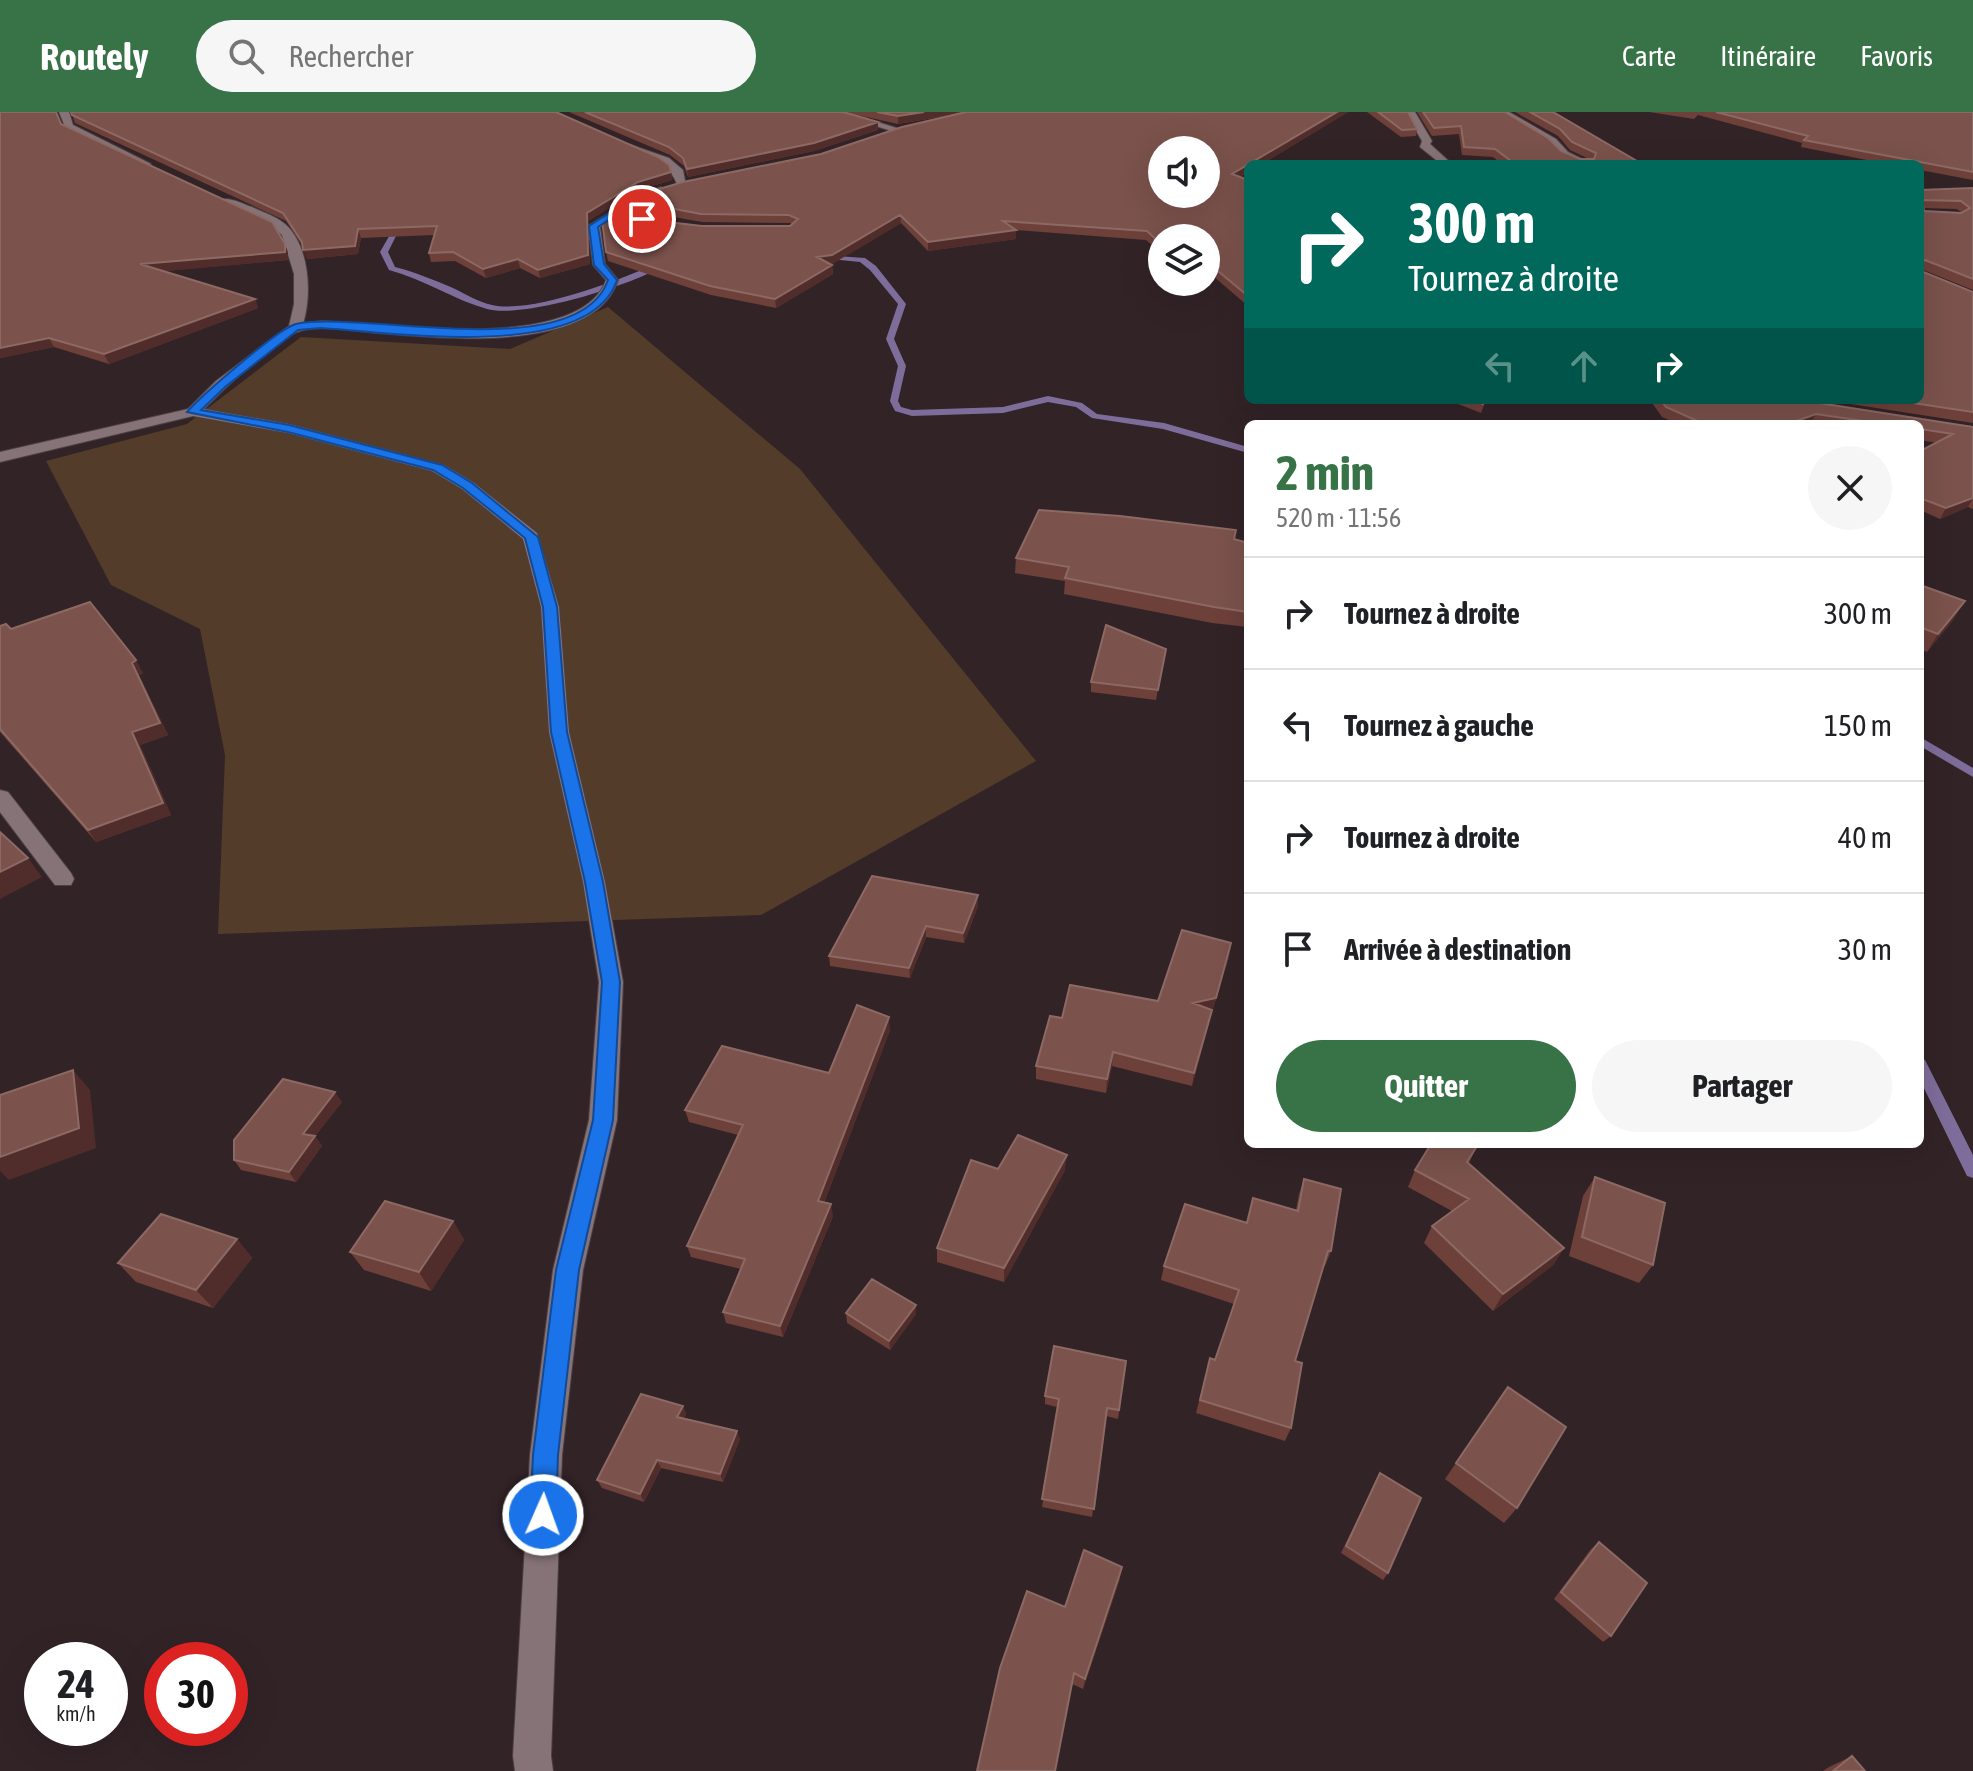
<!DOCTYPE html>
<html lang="fr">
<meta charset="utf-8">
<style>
body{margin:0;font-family:"Asap Condensed",sans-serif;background:#f6f6f6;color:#202124;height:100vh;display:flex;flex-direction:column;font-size:30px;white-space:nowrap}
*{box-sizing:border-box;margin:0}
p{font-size:26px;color:#757577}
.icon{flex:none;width:44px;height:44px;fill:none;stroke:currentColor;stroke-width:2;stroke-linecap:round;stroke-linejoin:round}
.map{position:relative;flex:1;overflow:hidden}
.panel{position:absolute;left:1244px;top:308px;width:680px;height:728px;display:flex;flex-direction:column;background:#fff;border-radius:12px;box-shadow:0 8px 32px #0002}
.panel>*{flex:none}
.top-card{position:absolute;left:1244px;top:48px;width:680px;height:244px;border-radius:12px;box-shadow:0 8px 32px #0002;background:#00695c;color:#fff;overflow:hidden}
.tools{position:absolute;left:1148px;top:24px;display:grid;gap:16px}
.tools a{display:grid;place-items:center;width:72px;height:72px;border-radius:50%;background:#fff;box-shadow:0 8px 32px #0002;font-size:40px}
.speed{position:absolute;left:24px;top:1530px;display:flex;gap:16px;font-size:40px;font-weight:700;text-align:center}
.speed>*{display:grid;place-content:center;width:104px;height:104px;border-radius:50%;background:#fff;box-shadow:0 8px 32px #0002;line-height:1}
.speed small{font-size:20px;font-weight:400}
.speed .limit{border:12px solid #d22;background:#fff;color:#111}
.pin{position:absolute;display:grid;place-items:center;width:68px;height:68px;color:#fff;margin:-34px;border:4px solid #fff;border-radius:50%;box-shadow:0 2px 8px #0007}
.me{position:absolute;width:88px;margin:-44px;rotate:2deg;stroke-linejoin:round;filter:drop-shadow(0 0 6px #0008)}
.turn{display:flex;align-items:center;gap:28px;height:168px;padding:0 32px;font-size:36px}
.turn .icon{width:104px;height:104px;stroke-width:2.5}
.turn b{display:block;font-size:56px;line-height:68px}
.lanes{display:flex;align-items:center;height:76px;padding:0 32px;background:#0003;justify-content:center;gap:40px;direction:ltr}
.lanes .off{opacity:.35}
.round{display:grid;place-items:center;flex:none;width:84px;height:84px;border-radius:42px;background:#f6f6f6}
.summary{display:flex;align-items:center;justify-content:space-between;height:136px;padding:0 32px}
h1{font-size:48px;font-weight:700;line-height:60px;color:#387247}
.action{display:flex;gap:16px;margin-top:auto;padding:16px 32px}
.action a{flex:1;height:92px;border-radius:48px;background:#387247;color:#fff;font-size:32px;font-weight:700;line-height:92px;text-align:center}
.action a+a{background:#f6f6f6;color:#202124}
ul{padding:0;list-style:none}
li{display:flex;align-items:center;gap:24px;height:112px;padding:0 32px;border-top:2px solid #e0e0e0}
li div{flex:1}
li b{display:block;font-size:30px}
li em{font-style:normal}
header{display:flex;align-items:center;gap:48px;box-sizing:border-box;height:112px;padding:0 40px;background:#387247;color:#fff}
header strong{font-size:38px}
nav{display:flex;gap:44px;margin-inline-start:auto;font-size:28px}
.search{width:560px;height:72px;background:#f6f6f6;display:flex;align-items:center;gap:20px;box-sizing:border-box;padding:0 28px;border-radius:44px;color:#757577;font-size:30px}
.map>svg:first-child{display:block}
.green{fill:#533c2a}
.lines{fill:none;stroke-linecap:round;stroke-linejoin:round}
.stream{fill:#7e6d9a;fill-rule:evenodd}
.street-casing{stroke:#4d4043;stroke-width:2}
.street{fill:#867378;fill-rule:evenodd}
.wall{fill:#6e403a;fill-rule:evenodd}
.shaded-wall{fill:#502d2b}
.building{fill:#7b524c;stroke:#8d6964;stroke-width:2;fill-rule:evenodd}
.route{fill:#1a73e8;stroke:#114b97;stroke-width:2}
</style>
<header>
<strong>Routely</strong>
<div class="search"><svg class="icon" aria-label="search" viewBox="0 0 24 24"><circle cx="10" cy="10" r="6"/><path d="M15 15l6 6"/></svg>Rechercher</div>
<nav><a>Carte</a><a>Itinéraire</a><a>Favoris</a></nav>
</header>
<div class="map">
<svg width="1973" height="1659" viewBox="0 0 1973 1659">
<rect width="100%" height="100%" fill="#322327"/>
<path class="green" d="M 608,195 L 800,357 L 1036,649 L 761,803 L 218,822 L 225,643 L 200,517 L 111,473 L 46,349 L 187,312 L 301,225 L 510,237 Z"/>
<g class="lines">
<path class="stream" d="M 399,107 L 404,108 L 388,140 L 395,155 C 415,160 434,168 453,176 C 465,182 479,190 492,193 C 532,202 620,168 658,151 L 665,153 C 633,173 523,207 487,197 C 454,188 424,167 389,158 L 380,140 Z
M 822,143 L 865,146 L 876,154 L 906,192 L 894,227 L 906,254 L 898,289 L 901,295 L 912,298 L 1003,295 L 1048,284 L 1082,291 L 1097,302 L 1164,311 L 1248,335 L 1248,341 L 1163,317 L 1092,306 L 1076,295 L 1048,290 L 1003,301 L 912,304 L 895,299 L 890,289 L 898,254 L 886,227 L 898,192 L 870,158 L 860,150 L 820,146 Z
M 1920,625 L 1973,656 L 1973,665 L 1920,634 Z
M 1920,946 L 1925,948 L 1973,1043 L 1973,1066 L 1967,1064 L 1920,968 Z"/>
<defs>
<path id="street" d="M 59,0 L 69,0 L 73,13 L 151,52 L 142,54 L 66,17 Z
M 830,0 L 846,0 L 903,18 L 898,21 Z
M 1405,0 L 1415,0 L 1432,29 L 1430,32 L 1452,52 L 1441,52 L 1420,35 L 1422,29 Z
M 1497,0 L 1509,0 L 1556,27 L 1568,40 L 1592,52 L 1578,52 L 1560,44 L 1548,31 Z
M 628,32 L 669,46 L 683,58 L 686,74 L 678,74 C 667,48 654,47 628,36 Z
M 661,75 L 666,78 L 600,115 L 605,152 L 618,168 C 594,243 439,226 377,221 C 352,219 315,210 292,222 C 269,234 223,278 204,297 L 289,312 L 444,353 L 474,371 L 537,421 L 559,495 L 569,620 L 605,770 L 623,870 L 617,1008 L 583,1158 L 562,1343 L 551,1644 L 553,1659 L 515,1659 L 513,1644 L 530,1343 L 553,1158 L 589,1008 L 599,870 L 583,770 L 549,620 L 541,495 L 523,427 L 462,377 L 432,359 L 288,321 L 193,304 L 0,350 L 0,340 L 188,297 L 216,269 L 289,214 L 294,192 L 294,162 L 282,123 L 270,112 L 223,91 L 223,87 C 233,86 243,92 252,95 C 263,100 276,104 285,112 C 310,134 312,183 303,212 L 321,209 C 383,213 581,241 606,168 L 593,153 L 588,114 L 641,81 Z
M 0,678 L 8,680 L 71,761 L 74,767 L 71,773 L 55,773 L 0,700 Z"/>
</defs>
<use href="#street" class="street-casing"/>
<use href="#street" class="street"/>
</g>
<path class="wall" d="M 71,0 L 671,60 L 672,68 L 639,78 L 588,109 L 590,152 L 540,166 L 520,156 L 486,166 L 455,149 L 431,150 L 429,141 L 434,123 L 361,126 L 358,142 L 307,147 L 303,135 L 286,109 L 75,11 Z
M 569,0 L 844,0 L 878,10 L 878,18 L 814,39 L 688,65 L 684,54 L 670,43 Z
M 844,0 L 1348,0 L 1262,52 L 1248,52 L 1248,60 L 1240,65 L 1248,68 L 1248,194 L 1206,158 L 1206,126 L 1162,126 L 1162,142 L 1146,128 L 1016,118 L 1016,127 L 928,139 L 901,111 L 832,152 L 830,152 L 832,153 L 833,162 L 776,196 L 711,183 L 608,149 L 606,140 L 659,109 L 702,114 L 790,114 L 792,112 L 790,111 L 702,110 L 634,98 L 633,89 L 821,42 L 964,1 L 898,12 Z
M 1367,0 L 1408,0 L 1417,17 L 1416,24 L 1401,25 Z
M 1417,0 L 1505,0 L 1561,39 L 1580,47 L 1589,47 L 1570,38 L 1558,24 L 1515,0 L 1553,0 L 1642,52 L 1502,52 L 1493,45 L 1462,43 L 1459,22 L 1432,24 Z
M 1649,0 L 1973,0 L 1973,68 L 1920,58 L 1920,52 L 1887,52 L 1801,35 L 1802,31 L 1698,3 L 1694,7 Z
M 56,1 L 61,12 L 285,132 L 288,141 L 288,148 L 164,159 L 255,187 L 258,196 L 109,252 L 54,235 L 0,246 Z
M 1973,76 L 1973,178 L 1921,157 L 1921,159 L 1973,180 L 1973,311 L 1825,288 L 1920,288 L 1920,78 ZM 1923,96 L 1957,97 L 1961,100 L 1924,99 Z
M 1448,288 L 1486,288 L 1481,301 Z
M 1650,288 L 1800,288 L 1973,315 L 1973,397 L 1968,395 L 1940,407 L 1920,398 L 1920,339 L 1937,331 L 1920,328 L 1920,312 L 1678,312 L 1662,305 Z
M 1234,427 L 1248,431 L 1248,515 L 1212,511 L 1064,482 L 1065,469 L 1015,461 L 1016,446 Z
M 1920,473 L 1954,507 L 1927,540 L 1920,537 Z
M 0,514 L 143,561 L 139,563 L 168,623 L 140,633 L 171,703 L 96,730 L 0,620 Z
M 1166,537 L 1156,588 L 1091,580 L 1091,570 Z
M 978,783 L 978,794 L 964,831 L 926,825 L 910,866 L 830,854 L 829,844 Z
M 1229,845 L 1212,900 L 1192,974 L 1112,954 L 1106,981 L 1036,967 L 1036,954 L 1062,906 L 1158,889 Z
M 890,918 L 824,1091 L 833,1104 L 783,1225 L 726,1211 L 723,1200 L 741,1157 L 691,1145 L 687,1134 L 738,1023 L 689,1010 L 685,998 L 829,961 Z
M 342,990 L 315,1024 L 322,1034 L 296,1070 L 241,1058 L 234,1048 Z
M 1477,1034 L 1469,1051 L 1564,1136 L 1553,1153 L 1493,1199 L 1424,1131 L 1432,1114 L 1452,1099 L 1408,1075 L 1415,1058 Z
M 998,1057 L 1065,1058 L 1004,1170 L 937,1150 L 937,1136 Z
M 1595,1065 L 1653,1153 L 1639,1171 L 1569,1144 L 1583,1084 Z
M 1304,1067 L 1331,1139 L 1325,1154 L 1324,1154 L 1295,1249 L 1291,1316 L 1285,1329 L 1196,1301 L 1210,1246 L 1215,1248 L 1234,1192 L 1161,1168 L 1164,1154 L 1247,1111 L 1253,1086 L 1296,1098 L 1299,1082 Z
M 453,1109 L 464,1128 L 431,1179 L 364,1158 L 350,1140 Z
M 237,1127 L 252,1146 L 213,1196 L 136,1170 L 118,1151 Z
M 846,1201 L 916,1202 L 890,1238 L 847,1211 Z
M 1126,1249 L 1118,1307 L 1106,1304 L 1092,1405 L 1042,1395 L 1057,1295 L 1045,1292 L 1045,1284 Z
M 1508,1275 L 1517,1396 L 1504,1411 L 1445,1367 Z
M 683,1294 L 686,1302 L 684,1306 L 740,1327 L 723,1370 L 661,1356 L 644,1390 L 602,1376 L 597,1368 Z
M 1380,1361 L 1388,1461 L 1383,1468 L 1341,1441 Z
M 1599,1430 L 1611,1524 L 1603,1530 L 1554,1487 L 1591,1437 Z
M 1120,1467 L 1083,1577 L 1072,1572 L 1065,1495 Z
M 1852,1644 L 1865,1659 L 1823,1659 L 1829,1655 Z"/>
<path class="shaded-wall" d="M 924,0 L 967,0 L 898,12 L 898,4 Z
M 1337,0 L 1348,0 L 1262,52 L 1250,52 Z
M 878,10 L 878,18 L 814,39 L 688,65 L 687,57 Z
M 1248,53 L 1248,60 L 1231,71 L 1232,62 Z
M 671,60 L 672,68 L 639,78 L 588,109 L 590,152 L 540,166 L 538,158 L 587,101 L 638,70 Z
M 900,103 L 901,111 L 832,152 L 817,154 L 817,145 Z
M 358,117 L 361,126 L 358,142 L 307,147 L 303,138 Z
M 1016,118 L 1016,127 L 928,139 L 928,130 Z
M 285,132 L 288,141 L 288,148 L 144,161 L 140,152 Z
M 518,147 L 520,156 L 486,166 L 483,157 Z
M 832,153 L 833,162 L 776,196 L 775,187 Z
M 255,187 L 258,196 L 109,252 L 104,242 Z
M 49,226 L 54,235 L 0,246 L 0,236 Z
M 1816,302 L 1810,312 L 1788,312 Z
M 1973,386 L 1968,395 L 1940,407 L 1946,396 Z
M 1965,489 L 1954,507 L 1927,540 L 1938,522 Z
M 136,548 L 143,561 L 139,563 L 168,623 L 140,633 L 171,703 L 96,730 L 88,718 L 132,551 Z
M 28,746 L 42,765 L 0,787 L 0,760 Z
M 978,783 L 978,794 L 964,831 L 963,821 Z
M 926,814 L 926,825 L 910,866 L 909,856 Z
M 1231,831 L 1229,845 L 1212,900 L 1192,974 L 1194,961 L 1193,891 Z
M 889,905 L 890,918 L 820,1101 L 818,1089 Z
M 1113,940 L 1112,954 L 1106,981 L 1107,967 Z
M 73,958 L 90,978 L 96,1036 L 9,1068 L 0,1059 L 0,1045 Z
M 335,980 L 342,990 L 315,1024 L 322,1034 L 296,1070 L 289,1060 L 303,1022 Z
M 1067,1043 L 1065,1058 L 1004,1170 L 1004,1156 Z
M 831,1092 L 833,1104 L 783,1225 L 780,1214 Z
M 453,1109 L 464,1128 L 431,1179 L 419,1160 Z
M 237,1127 L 252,1146 L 213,1196 L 196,1178 Z
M 1564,1136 L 1553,1153 L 1493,1199 L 1503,1182 Z
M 916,1193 L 916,1202 L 890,1238 L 889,1229 Z
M 683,1294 L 686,1302 L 681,1313 L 677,1305 Z
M 737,1319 L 740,1327 L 723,1370 L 720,1362 Z
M 657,1348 L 661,1356 L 644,1390 L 640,1382 Z
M 1122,1455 L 1120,1467 L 1083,1577 L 1085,1567 Z"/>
<path class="building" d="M 0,0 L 56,0 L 61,12 L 272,110 L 285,132 L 285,140 L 140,152 L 255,187 L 104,242 L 49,226 L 0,236 Z
M 71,0 L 556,0 L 658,45 L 669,53 L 671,60 L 638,70 L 587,101 L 588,143 L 538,158 L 518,147 L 483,157 L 453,140 L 429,141 L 437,114 L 358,117 L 355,134 L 303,138 L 302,130 L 283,101 L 72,3 Z
M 585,0 L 843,0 L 878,10 L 814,31 L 687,57 L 683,46 L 669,35 Z
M 877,0 L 924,0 L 898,4 Z
M 966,0 L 1337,0 L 1232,62 L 1248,68 L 1248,184 L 1206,149 L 1206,126 L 1162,126 L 1162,133 L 1147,119 L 1003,109 L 1016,118 L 928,130 L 900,103 L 832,143 L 817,145 L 832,153 L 775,187 L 710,174 L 606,140 L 602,108 L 618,99 L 659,109 L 702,114 L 790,114 L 798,107 L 789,103 L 701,102 L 633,89 L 649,80 L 683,70 L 821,42 L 902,15 ZM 1162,38 L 1206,38 L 1206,82 L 1162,82 Z
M 1378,0 L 1408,0 L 1417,17 L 1402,18 Z
M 1423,0 L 1505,0 L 1548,26 L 1561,39 L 1580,47 L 1594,47 L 1596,41 L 1572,30 L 1560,17 L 1530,0 L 1553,0 L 1642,52 L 1515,52 L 1495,37 L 1464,35 L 1461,14 L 1434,16 Z
M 1716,0 L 1973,0 L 1973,60 L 1804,28 L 1808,24 Z
M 1973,76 L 1973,167 L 1925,148 L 1921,151 L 1921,159 L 1973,180 L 1973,300 L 1893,288 L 1920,288 L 1920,78 ZM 1922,88 L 1961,89 L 1970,96 L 1961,101 L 1924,99 Z
M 1474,288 L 1485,288 L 1483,292 Z
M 1661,288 L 1800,288 L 1973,315 L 1973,386 L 1946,396 L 1920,386 L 1920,339 L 1953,322 L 1920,317 L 1920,312 L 1884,312 L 1816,302 L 1788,312 L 1704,312 L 1666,295 Z
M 1039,398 L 1120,404 L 1236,418 L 1234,427 L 1248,431 L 1248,500 L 1214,495 L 1065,466 L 1069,455 L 1016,446 Z
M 1920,473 L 1965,489 L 1938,522 L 1920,515 Z
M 90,490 L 136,548 L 132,551 L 160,611 L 132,620 L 163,691 L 88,718 L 0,617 L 0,514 L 6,512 L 11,517 Z
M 1106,513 L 1166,537 L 1158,578 L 1091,570 Z
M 0,720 L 28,746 L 0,760 Z
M 872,764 L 978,783 L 963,821 L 926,814 L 909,856 L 829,844 Z
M 1182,818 L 1231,831 L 1216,886 L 1193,891 L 1212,898 L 1194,961 L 1113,940 L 1107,967 L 1036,954 L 1050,904 L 1062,906 L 1070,873 L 1158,889 Z
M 857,893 L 889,905 L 818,1089 L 831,1092 L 780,1214 L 723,1200 L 745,1147 L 687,1134 L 743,1013 L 685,998 L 722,934 L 829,961 Z
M 73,958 L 79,1016 L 0,1045 L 0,983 Z
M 283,967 L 335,980 L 303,1022 L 315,1024 L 289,1060 L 234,1048 L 234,1028 Z
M 1018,1023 L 1067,1043 L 1004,1156 L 937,1136 L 971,1048 L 998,1057 Z
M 1431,1032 L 1474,1032 L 1477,1034 L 1467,1050 L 1564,1136 L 1503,1182 L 1432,1114 L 1469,1087 L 1415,1058 Z
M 1595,1065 L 1665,1091 L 1653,1153 L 1582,1125 Z
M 1304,1067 L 1341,1077 L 1331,1139 L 1328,1139 L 1295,1249 L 1302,1251 L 1291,1316 L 1200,1288 L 1210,1246 L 1215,1248 L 1239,1178 L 1164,1154 L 1185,1092 L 1247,1111 L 1253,1086 L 1298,1099 Z
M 385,1089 L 453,1109 L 419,1160 L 350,1140 Z
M 161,1102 L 237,1127 L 196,1178 L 118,1151 Z
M 872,1167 L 916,1193 L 889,1229 L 846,1201 Z
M 1054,1234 L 1126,1249 L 1119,1298 L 1107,1296 L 1094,1397 L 1042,1387 L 1059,1287 L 1045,1284 Z
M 1508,1275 L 1566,1315 L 1517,1396 L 1456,1351 Z
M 641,1282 L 683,1294 L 677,1305 L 737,1319 L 720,1362 L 657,1348 L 640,1382 L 597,1368 Z
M 1380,1361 L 1421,1386 L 1388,1461 L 1346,1434 Z
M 1599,1430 L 1647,1471 L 1611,1524 L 1561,1480 Z
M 1084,1438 L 1122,1455 L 1085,1567 L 1074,1561 L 1055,1659 L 977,1659 L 1000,1556 L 1027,1479 L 1065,1495 Z
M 1852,1644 L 1865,1659 L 1833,1659 Z"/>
<path class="route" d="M 617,96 L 647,107 L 642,110 L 618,102 L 598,115 L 604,152 L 617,168 C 590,251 390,220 321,216 L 298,218 L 225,275 L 201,298 L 289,313 L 442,353 L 472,371 L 538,425 L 557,495 L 567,620 L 603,770 L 620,870 L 613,1008 L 579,1158 L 558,1343 L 556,1403 L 552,1413 L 543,1416 L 534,1413 L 530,1403 L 533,1343 L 556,1158 L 593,1008 L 602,870 L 585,770 L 551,620 L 543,495 L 525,426 L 463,376 L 433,358 L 288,320 L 187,300 C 201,284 279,216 296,212 C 365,198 578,254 608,168 L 594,153 L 589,114 Z"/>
</svg>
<div class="tools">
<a><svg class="icon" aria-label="sound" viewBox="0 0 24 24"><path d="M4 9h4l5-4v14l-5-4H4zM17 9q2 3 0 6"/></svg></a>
<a><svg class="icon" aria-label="layers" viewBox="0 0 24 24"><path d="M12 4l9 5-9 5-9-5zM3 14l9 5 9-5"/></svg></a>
</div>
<div class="speed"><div>24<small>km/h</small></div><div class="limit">30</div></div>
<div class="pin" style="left:642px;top:107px;background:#d93025"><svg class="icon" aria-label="arrive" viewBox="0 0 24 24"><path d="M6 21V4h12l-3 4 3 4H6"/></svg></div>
<svg class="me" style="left:543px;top:1403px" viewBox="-20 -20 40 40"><circle r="17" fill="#1a73e8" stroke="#fff" stroke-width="3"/><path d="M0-11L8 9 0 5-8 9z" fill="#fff"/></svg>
<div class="top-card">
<div class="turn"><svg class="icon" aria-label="right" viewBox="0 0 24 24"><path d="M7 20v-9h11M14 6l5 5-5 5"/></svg><div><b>300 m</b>Tournez à droite</div></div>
<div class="lanes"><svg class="icon off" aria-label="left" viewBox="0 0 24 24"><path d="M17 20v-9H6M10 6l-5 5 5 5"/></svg><svg class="icon off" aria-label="ahead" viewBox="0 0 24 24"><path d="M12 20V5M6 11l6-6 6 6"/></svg><svg class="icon" aria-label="right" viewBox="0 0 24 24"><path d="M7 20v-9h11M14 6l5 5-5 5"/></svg></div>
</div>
<section class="panel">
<div class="summary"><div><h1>2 min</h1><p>520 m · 11:56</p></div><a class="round"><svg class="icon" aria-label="close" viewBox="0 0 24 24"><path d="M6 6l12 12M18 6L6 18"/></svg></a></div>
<ul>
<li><svg class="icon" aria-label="right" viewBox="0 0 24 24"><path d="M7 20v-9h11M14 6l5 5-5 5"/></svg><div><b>Tournez à droite</b></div><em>300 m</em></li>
<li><svg class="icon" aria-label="left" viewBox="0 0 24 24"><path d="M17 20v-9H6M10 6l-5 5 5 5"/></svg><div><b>Tournez à gauche</b></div><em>150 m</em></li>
<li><svg class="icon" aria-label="right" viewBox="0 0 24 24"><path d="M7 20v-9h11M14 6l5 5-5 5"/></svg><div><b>Tournez à droite</b></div><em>40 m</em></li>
<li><svg class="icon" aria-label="arrive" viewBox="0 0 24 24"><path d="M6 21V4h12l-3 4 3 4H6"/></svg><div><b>Arrivée à destination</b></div><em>30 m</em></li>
</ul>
<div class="action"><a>Quitter</a><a>Partager</a></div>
</section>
</div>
